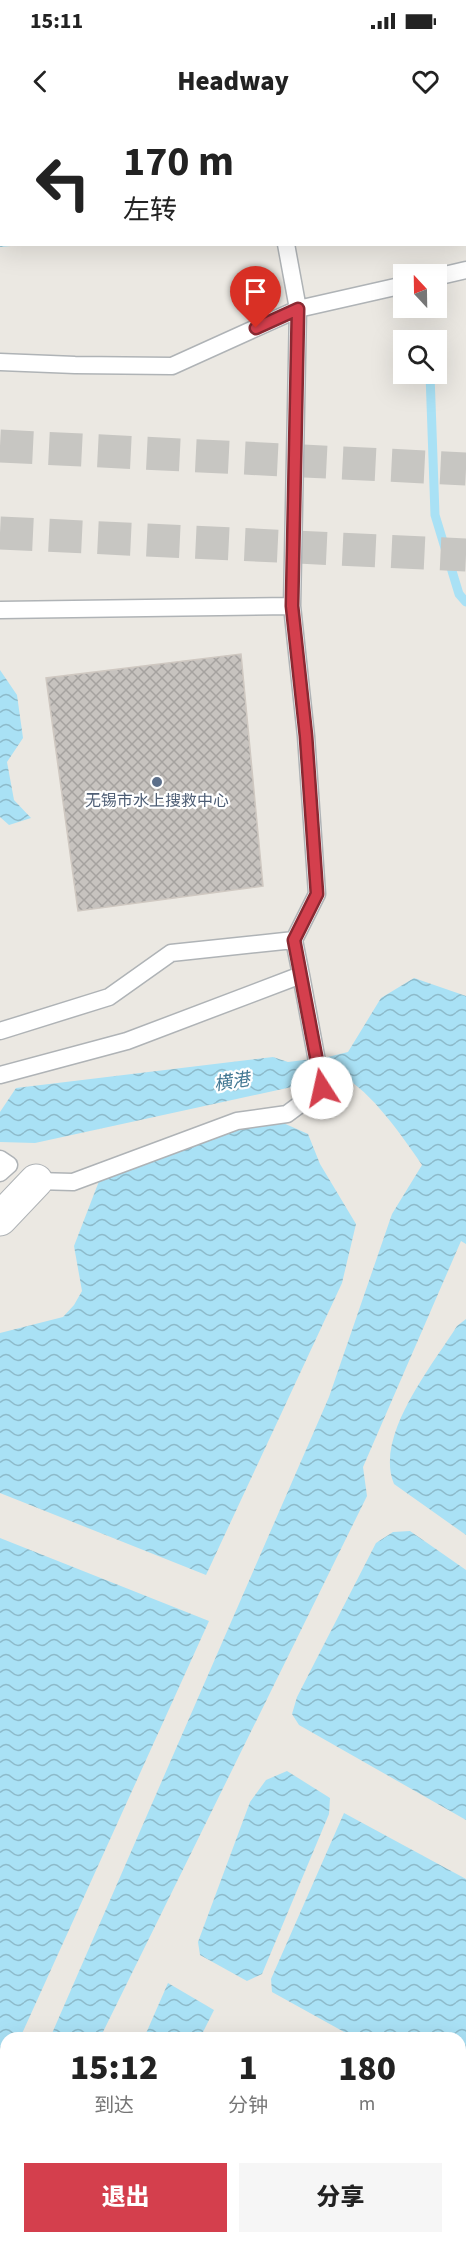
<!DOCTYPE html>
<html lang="zh">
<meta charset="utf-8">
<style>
body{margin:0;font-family:"Source Sans 3","Noto Sans SC",sans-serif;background:#f6f6f6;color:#222;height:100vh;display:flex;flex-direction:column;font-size:22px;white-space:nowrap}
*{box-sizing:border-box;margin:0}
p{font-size:20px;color:#767676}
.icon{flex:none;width:33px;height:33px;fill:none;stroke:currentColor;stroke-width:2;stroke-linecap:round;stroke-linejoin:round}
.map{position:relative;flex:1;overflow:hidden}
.panel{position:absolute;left:0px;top:1912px;width:466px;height:212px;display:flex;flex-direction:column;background:#fff;border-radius:18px 18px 0 0;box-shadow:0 6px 24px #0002}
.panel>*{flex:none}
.guide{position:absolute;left:0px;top:0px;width:466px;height:126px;box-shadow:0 6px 24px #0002;background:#fff;color:#222;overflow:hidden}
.needle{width:39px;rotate:338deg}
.tools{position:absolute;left:393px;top:144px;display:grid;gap:12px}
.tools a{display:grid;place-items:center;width:54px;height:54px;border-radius:0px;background:#fff;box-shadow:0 6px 24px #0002;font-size:30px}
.pin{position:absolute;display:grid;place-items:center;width:51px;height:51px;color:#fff;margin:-62px -26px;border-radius:50% 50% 50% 0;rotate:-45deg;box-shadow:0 0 6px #0007}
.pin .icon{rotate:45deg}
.me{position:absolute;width:66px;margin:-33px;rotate:350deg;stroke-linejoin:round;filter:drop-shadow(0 0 4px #0008)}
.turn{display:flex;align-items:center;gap:21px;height:126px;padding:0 24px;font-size:27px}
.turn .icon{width:78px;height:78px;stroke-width:2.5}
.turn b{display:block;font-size:42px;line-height:51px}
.eta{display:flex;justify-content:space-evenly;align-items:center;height:102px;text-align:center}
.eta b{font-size:36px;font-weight:800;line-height:42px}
.primary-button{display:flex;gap:12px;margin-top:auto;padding:12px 24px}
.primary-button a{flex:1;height:69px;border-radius:0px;background:#d43f4d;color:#fff;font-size:24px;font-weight:800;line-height:69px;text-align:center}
.primary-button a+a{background:#f6f6f6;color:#222}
.status{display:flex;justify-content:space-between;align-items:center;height:42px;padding:0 30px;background:#fff;direction:ltr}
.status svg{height:16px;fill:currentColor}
header{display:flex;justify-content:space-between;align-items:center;height:78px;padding:0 24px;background:#fff;font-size:27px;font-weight:800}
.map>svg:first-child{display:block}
.water{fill:url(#water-waves)}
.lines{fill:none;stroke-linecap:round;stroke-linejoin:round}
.stream{stroke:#a9e1f5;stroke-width:9}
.building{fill:url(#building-cross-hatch);stroke:#cfc8c1;stroke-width:1.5}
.motorway-tunnel{stroke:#c7c6c2;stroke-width:33;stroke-dasharray:33 16;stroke-linecap:butt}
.service-casing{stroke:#afb3b6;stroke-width:19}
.minor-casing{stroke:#afb3b6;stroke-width:35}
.service{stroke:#fff;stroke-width:16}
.minor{stroke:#fff;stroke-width:33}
.route-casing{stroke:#8a2932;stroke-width:15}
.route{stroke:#d43f4d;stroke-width:10}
.service-dot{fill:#5c6f8a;stroke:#fff;stroke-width:2}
.labels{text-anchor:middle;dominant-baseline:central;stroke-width:4.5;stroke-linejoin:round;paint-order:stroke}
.service-label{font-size:16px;fill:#4e5e75;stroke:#fff}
.water-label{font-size:18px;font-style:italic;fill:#437893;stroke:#fff}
</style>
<div class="status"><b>15:11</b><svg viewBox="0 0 49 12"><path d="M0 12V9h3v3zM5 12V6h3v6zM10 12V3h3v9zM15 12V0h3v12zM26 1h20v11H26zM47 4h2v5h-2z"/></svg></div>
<header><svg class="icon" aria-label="back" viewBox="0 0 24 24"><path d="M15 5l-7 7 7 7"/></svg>Headway<svg class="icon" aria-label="heart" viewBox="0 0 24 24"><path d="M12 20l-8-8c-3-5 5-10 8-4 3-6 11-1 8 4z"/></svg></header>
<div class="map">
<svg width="466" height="2123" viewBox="0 0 466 2123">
<defs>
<pattern id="water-waves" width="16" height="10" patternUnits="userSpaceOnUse" patternTransform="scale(1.5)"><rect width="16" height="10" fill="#a9e1f5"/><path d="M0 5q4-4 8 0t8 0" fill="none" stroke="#8dbaca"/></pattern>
<pattern id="building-cross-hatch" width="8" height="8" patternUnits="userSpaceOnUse" patternTransform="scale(1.5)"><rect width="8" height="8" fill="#c7c3bf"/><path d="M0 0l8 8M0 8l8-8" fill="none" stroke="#a5a29f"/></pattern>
</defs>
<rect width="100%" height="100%" fill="#ebe8e2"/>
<path class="water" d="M 0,0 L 167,0 L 167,1 L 2,2 L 2,124 L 21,125 L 0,127 Z
M 0,550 L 17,575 L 23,618 L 7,642 L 14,680 L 31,698 L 9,705 L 0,697 Z
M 414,858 L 466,876 L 466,1124 L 461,1121 L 363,1347 L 367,1376 L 100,1918 L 50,1918 L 329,1277 L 392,1094 L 422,1045 C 403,1017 371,971 342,956 L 35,1023 L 0,1022 L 0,992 L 16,968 L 273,937 L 288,942 L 328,937 L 348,932 L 381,878 Z
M 272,998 L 308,1014 L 320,1044 L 356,1104 L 342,1163 L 206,1455 L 0,1373 L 0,1213 L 63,1197 L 74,1185 L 82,1171 L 74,1126 L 101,1056 Z
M 466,1199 L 466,1415 L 394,1364 C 374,1316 432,1246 457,1206 Z
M 410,1411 L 466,1450 L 466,1700 L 299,1605 L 292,1594 L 297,1577 L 376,1423 L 393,1412 Z
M 0,1418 L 209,1501 L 20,1918 L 6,1918 L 6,1950 L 0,1964 Z
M 287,1651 L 330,1678 L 329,1694 L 262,1854 L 247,1861 L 200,1835 L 198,1822 L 250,1682 L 266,1660 Z
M 344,1693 L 466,1759 L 466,1980 L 461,1977 L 460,1918 L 355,1918 L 272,1872 L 271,1859 Z
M 168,1863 L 214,1890 L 200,1918 L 144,1918 Z
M 0,1991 L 6,1996 L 6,2118 L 162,2118 L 161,2123 L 0,2123 Z
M 461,2043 L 466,2046 L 466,2123 L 238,2123 L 229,2118 L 460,2118 Z"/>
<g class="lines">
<path class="stream" d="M 430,254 L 435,395 L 459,474 L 466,482"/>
</g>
<path class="building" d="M 241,534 L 263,766 L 78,791 L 46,558 Z"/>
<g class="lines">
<path class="motorway-tunnel" d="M 0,326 L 466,349
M 0,413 L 466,435"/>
<defs>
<path id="service" d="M 263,0 L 263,2
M 436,157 L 466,150
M 0,242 L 75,245 L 172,246 L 298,189 L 404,165
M 0,490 L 292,486
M 0,911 L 109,877 L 171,833 L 294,820 L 317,774 L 306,616 L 292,486 L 298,189 L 286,124
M 0,955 L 127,921 L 301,855 L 294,820
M 0,1039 L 9,1045 L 0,1053
M 36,1061 L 73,1062 L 237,1001 L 287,994 L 322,968 L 301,855"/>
<path id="minor" d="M 0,1099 L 36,1061"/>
</defs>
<use href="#service" class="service-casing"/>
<use href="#minor" class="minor-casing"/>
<use href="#service" class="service"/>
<use href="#minor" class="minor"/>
</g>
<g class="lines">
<defs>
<path id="route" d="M 256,208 L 298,189 L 292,486 L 306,616 L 317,774 L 294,820 L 322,968"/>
</defs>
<use href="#route" class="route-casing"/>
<use href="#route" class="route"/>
</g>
<circle class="service-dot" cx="157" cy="662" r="6"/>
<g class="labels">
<g class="service-label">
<text x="157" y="681">无锡市水上搜救中心</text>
</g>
<g class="water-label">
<text transform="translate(232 962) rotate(-9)">横港</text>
</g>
</g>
</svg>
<div class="tools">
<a><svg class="needle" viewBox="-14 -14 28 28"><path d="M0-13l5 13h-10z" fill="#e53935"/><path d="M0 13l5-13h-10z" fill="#767676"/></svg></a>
<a><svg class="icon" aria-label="search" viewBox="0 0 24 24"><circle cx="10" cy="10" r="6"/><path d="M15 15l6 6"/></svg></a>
</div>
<div class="pin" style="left:256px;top:208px;background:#d93025"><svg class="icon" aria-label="arrive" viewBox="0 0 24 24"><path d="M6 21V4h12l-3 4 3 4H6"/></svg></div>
<svg class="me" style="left:322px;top:968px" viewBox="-20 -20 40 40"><circle r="19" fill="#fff"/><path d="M0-13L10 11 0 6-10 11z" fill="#d43f4d"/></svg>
<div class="guide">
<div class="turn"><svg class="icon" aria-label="left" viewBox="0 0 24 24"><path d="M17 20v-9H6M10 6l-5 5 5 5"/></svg><div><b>170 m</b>左转</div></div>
</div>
<section class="panel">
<div class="eta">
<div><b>15:12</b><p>到达</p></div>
<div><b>1</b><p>分钟</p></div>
<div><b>180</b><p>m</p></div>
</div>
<div class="primary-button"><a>退出</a><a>分享</a></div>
</section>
</div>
